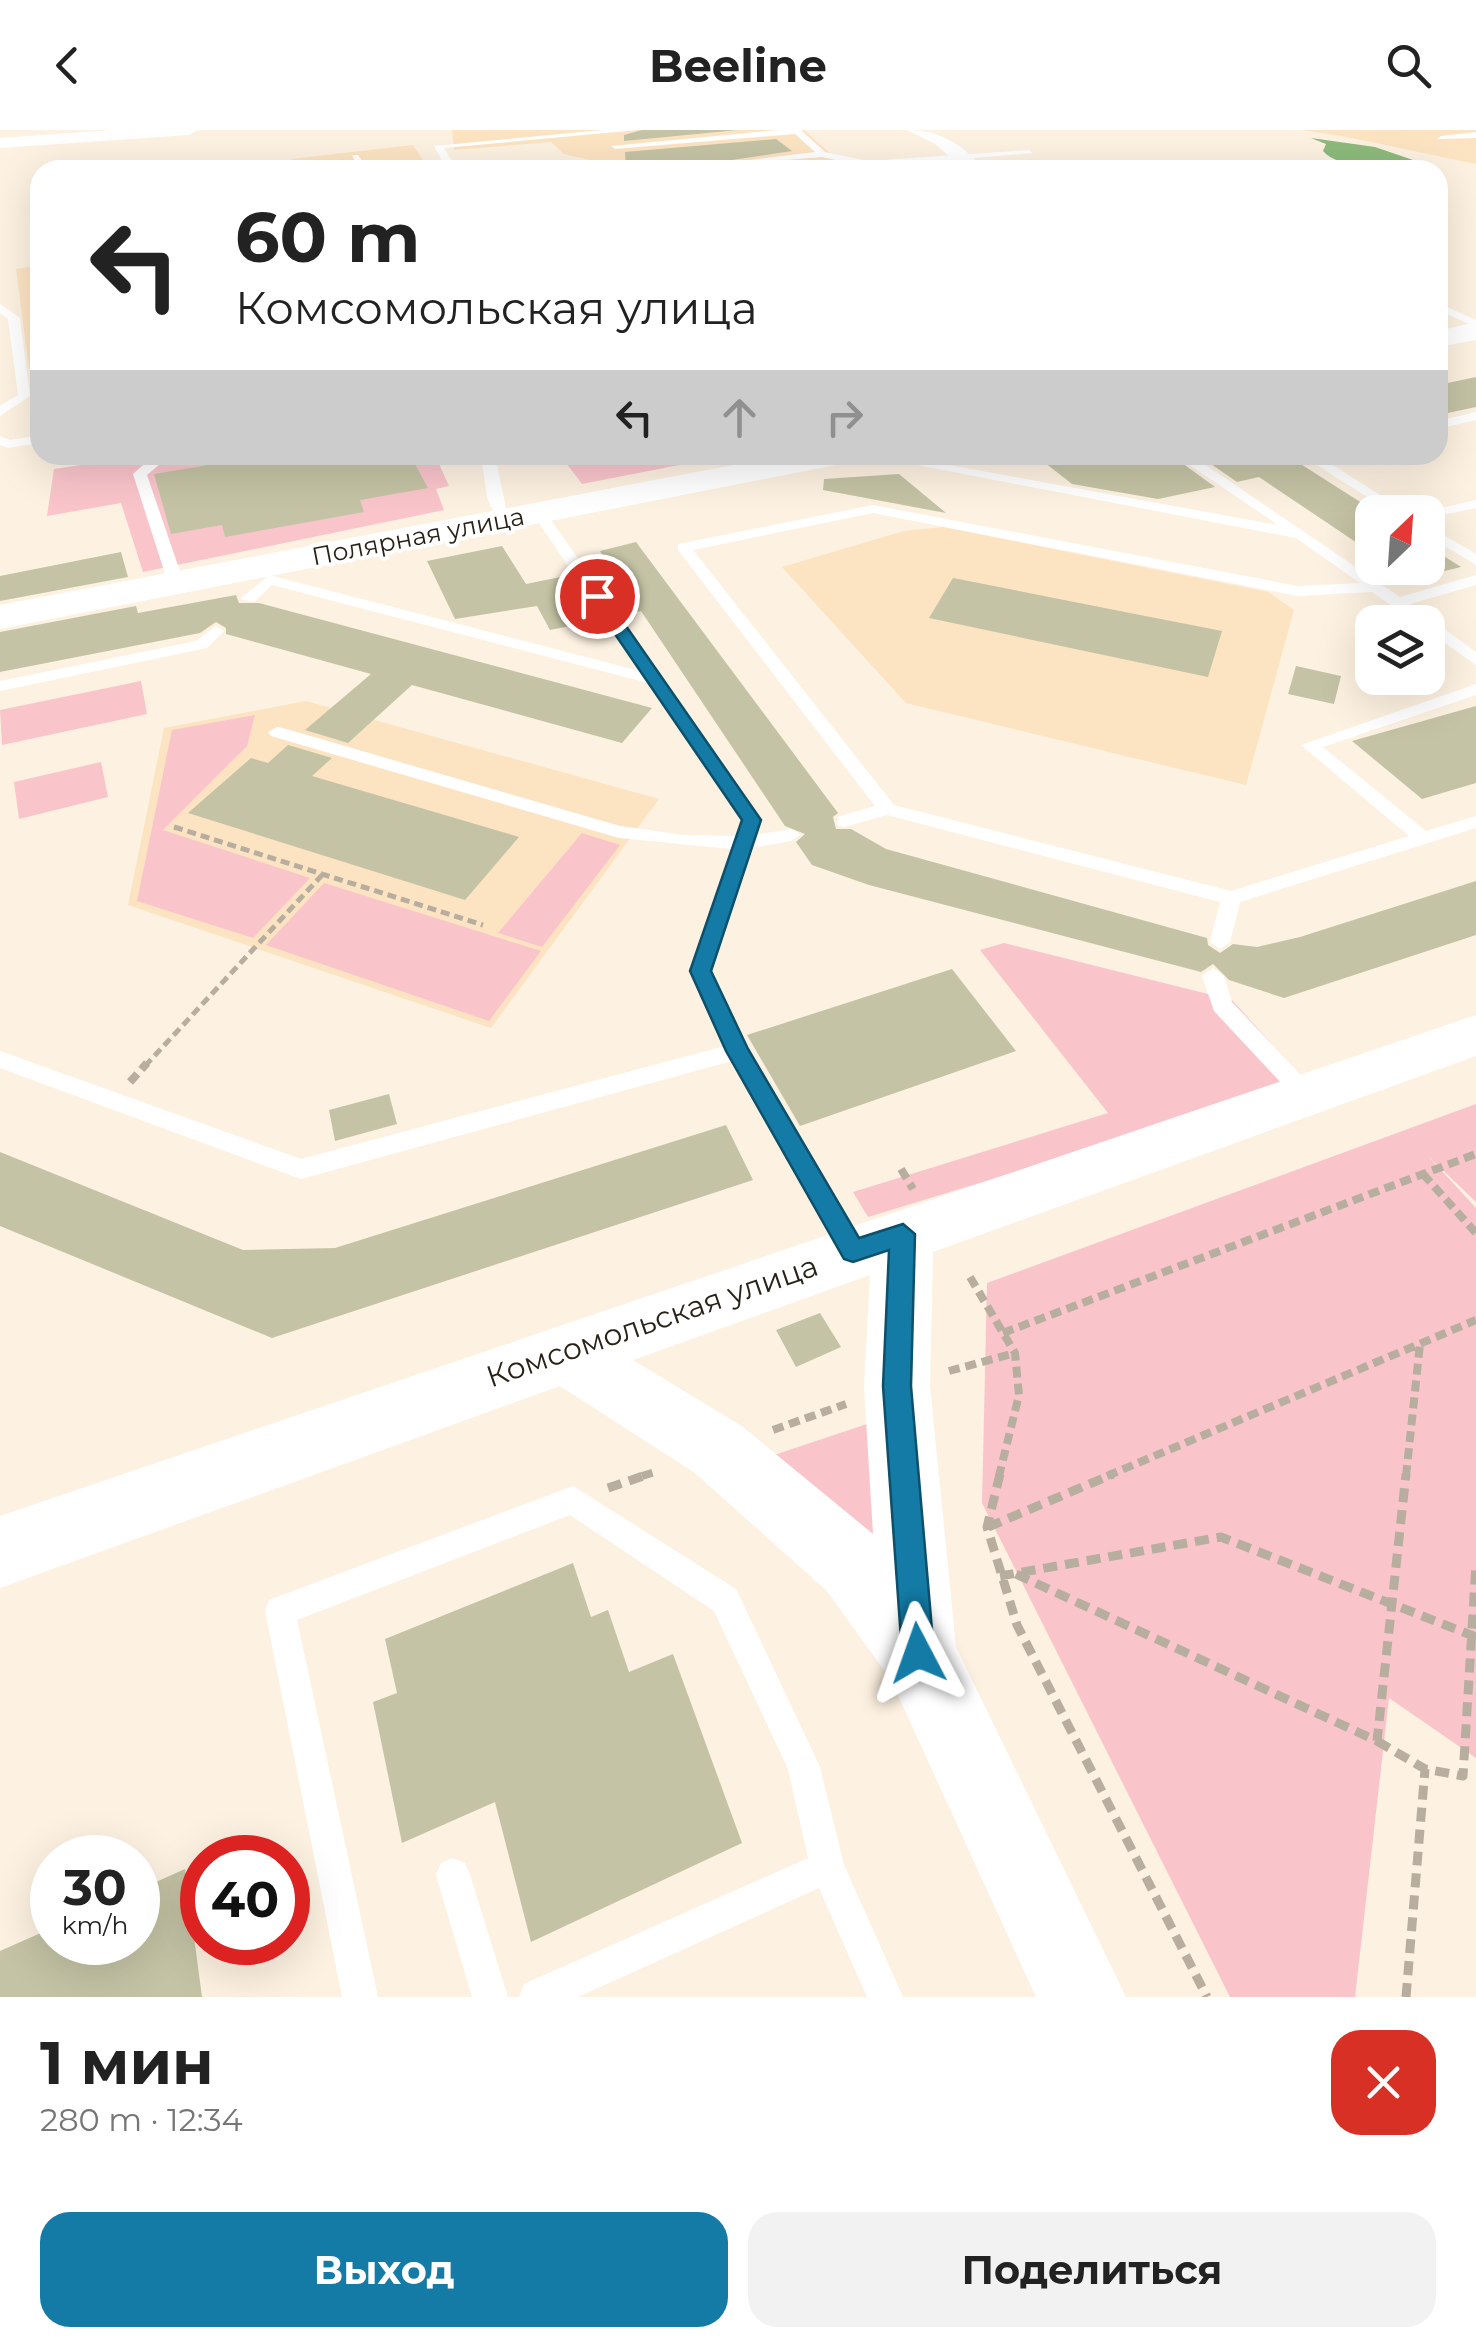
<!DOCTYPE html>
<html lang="ru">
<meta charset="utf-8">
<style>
body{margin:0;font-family:Montserrat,sans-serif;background:#f2f2f2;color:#222;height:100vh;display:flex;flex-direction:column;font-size:38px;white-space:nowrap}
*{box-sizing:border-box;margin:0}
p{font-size:32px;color:#767676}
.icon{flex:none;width:55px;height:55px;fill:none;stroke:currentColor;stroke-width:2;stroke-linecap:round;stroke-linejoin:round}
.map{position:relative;height:1867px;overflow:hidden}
.sheet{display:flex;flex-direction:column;background:#fff;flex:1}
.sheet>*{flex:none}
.guide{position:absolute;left:30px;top:30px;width:1418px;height:305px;border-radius:30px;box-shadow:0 10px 40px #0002;background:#fff;color:#222;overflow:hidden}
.needle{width:65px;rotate:25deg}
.controls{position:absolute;left:1355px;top:365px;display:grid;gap:20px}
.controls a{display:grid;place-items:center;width:90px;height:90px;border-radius:20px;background:#fff;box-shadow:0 10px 40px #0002;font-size:50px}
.speed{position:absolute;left:30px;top:1705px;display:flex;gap:20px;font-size:50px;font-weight:700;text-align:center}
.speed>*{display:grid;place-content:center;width:130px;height:130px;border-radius:50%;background:#fff;box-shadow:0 10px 40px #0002;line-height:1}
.speed small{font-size:25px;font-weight:400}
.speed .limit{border:15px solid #d22;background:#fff;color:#111}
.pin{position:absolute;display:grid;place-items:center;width:85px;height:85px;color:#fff;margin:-42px;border:5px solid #fff;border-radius:50%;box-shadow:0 2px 10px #0007}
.me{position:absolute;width:110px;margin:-55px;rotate:356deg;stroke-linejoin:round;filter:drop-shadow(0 0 8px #0008)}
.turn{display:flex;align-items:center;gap:35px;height:210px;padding:0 40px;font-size:45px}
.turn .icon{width:130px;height:130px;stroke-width:2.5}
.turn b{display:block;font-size:70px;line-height:85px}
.lanes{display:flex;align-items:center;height:95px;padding:0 40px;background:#0003;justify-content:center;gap:50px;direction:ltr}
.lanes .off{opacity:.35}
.round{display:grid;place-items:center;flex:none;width:105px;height:105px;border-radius:30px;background:#f2f2f2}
.headline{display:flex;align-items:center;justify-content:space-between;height:170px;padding:0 40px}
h1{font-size:60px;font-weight:700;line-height:75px}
.primary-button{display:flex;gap:20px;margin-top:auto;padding:20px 40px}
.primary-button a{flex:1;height:115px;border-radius:30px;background:#137ba5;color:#fff;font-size:40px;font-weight:700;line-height:115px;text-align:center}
.primary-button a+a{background:#f2f2f2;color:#222}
header{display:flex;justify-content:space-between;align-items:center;height:130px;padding:0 40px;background:#fff;font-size:45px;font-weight:700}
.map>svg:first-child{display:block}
.built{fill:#fce3c2}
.green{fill:#f9c5cb}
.water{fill:#8dba7c}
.building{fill:#c4c3a5}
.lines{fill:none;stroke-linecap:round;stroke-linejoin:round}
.path-far2{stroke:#b8aea0;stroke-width:5;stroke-dasharray:9 5;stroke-linecap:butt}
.path-far1{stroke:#b8aea0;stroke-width:8;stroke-dasharray:11 6;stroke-linecap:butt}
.path{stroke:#b8aea0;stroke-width:9;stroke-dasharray:14 8;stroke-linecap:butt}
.lane{fill:#fff;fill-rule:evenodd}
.street{fill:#fff;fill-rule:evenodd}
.secondary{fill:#fff;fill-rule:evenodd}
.route{fill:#137ba5;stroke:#0c506b;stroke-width:2.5}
.labels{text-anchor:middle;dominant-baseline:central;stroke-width:8;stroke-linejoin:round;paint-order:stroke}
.far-street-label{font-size:25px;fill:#292218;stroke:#fff}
.street-label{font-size:30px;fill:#292218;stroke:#fff}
</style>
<header><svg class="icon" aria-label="back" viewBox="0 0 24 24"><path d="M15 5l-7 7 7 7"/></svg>Beeline<svg class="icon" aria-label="search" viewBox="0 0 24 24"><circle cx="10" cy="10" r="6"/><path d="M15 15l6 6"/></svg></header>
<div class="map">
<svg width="1476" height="1867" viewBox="0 0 1476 1867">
<rect width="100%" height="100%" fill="#fdf1e1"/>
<path class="built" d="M 452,0 L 804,0 L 849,40 L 632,40 L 564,24 L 551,12 L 454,20 Z
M 1302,0 L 1476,0 L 1476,34 L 1347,7 Z
M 413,15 L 429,40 L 299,40 L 292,29 Z
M 40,135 L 40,236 L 29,238 L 16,139 Z
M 943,397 L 1268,462 L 1294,480 L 1246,655 L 906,573 L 782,437 L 904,401 Z
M 306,571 L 659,669 L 491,898 L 128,775 L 164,598 Z"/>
<path class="green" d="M 147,325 L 435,325 L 449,356 L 436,359 L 444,380 L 143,442 L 121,373 L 47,386 L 54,339 Z
M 560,325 L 730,325 L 582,354 Z
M 141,551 L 147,584 L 2,615 L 0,580 Z
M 255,585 L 247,616 L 163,700 L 310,748 L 253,808 L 137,771 L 172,600 Z
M 101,632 L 108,667 L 19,689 L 14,652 Z
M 582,703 L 620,715 L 542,817 L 498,803 Z
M 324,753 L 541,821 L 489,891 L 266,815 Z
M 1004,813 L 1232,870 L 1307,953 L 868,1087 L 853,1062 L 1108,983 L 980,820 Z
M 1476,974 L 1476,1072 L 1429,1027 L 1476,1078 L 1476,1628 L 1389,1568 L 1355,1867 L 1230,1867 L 982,1373 L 987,1153 Z
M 894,1285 L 897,1426 L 768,1327 Z"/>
<path class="water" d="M 1311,8 L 1375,17 L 1413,30 C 1388,31 1341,42 1323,21 L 1326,14 Z"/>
<path class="building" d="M 642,0 L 738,0 L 624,11 L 624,5 Z
M 776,9 L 792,21 L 664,40 L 626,40 L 625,22 Z
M 1476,247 L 1476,277 L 1438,285 L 1438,255 Z
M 269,325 L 410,325 L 428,358 L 360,370 L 364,382 L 225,407 L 222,395 L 171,404 L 154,344 Z
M 1035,325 L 1171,325 L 1215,357 L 1158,369 L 1072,354 Z
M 1198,325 L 1297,325 L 1299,333 L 1376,382 L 1372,423 L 1259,347 L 1237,352 Z
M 899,344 L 946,383 L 823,360 L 824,349 Z
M 636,412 L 838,683 L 833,687 L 836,699 L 851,699 L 886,719 L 1207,808 L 1208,815 L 1220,823 L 1233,814 L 1257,817 L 1300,807 L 1476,751 L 1476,805 L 1284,868 L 1229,850 L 1213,834 L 1201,842 L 869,755 L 812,735 L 796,712 L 805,704 L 785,696 L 641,481 L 622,485 L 591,441 L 611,437 L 600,421 Z
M 502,416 L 526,454 L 570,445 L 600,490 L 550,500 L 537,476 L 455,489 L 427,431 Z
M 1428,416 L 1461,437 L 1412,449 L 1395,438 L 1428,438 Z
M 121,422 L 128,447 L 0,471 L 0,446 Z
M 953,448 L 1135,484 L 1222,501 L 1208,547 L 929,488 Z
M 236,465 L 239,473 L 259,473 L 652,578 L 622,613 L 412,555 L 348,613 L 305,600 L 371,544 L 226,504 L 226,498 L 216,492 L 200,503 L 0,542 L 0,502 L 136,476 L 138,483 Z
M 1296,536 L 1341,546 L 1334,574 L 1288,564 Z
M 1476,576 L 1476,653 L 1422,669 L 1352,611 Z
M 288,615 L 332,628 L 312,646 L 519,707 L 465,770 L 188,683 L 251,628 L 268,633 Z
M 952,839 L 1016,921 L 800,996 L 747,905 Z
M 389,964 L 397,994 L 335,1011 L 329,980 Z
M 726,995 L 753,1050 L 272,1208 L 0,1096 L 0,1022 L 243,1120 L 335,1118 Z
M 820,1183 L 841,1217 L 796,1237 L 776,1200 Z
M 573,1433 L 591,1487 L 608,1480 L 629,1542 L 673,1524 L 742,1713 L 531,1812 L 495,1672 L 402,1713 L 373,1572 L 397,1563 L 385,1509 Z
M 185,1739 L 202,1867 L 0,1867 L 0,1821 L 52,1798 L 52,1812 L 138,1812 L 138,1760 Z"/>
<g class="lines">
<path class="path-far2" d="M 174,697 L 483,795
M 145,936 L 323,744"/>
<path class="path-far1" d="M 130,952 L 147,933
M 901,1039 L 913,1059
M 1423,1044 L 1476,1103
M 970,1147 L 1015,1223 L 1019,1265 L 999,1346
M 1003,1203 L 1476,1024
M 949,1241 L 1015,1223
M 773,1300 L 846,1274
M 642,1346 L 658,1341
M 1107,1346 L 1476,1190
M 1406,1346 L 1420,1214"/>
<path class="path" d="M 1000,1344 L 987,1397 L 1017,1495 L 1207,1867
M 608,1358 L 649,1344
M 988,1397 L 1113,1344
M 1016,1444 L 1377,1611 L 1406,1344
M 1000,1446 L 1221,1407 L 1476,1507
M 1377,1611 L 1425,1639 L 1463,1646 L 1476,1434
M 1406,1867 L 1425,1639"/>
<path class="lane" d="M 602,0 L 638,0 L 444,18 L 457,40 L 447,40 L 434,16 Z
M 777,0 L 801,0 L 825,22 L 868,31 L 1029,20 L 1033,23 L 868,37 L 822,27 L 668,40 L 815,22 L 795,4 L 615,19 L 611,16 Z
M 1476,2 L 1476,8 L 1437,9 L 1441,6 Z
M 352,25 L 358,25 L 369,40 L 359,40 Z
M 305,31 L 308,32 L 314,40 L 304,40 L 300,34 Z
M 1438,173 L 1476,190 L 1476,197 L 1438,180 Z
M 0,174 L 20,188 L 30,266 L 0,286 L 0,276 L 18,265 L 8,189 L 0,183 Z
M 1476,282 L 1476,290 L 1438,299 L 1438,291 Z
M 40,305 L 40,313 L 8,318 L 0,315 L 0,306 L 10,310 Z
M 168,325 L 200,325 L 160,334 L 147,345 L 184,453 L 176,458 L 168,453 L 133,344 L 151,328 Z
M 481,325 L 495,325 L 509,393 L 499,393 L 487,368 Z
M 865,325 L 894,325 L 1278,395 L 1175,325 L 1191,325 L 1400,467 L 1476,445 L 1476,455 L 1410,474 L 1476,522 L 1476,535 L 1428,501 L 1428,492 L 1415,492 L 1372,462 L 1298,466 L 873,383 L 693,420 L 894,675 L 1231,761 L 1409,706 L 1301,615 L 1476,554 L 1476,565 L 1323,617 L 1426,701 L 1476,686 L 1476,698 L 1240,772 L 1230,812 L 1220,819 L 1210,812 L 1220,772 L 887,685 L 844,697 L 837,695 L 837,687 L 875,676 L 678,420 L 678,414 L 873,375 L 1298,456 L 1360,453 L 1296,408 Z
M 1301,325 L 1317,325 L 1407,382 L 1391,382 Z
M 1476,370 L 1476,378 L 1428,388 L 1428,382 L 1422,382 Z
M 534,380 L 544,380 L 758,686 L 760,690 L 755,705 L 791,699 L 801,705 L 791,711 L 751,718 L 711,841 L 748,919 L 862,1113 L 866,1121 L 862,1129 L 853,1132 L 844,1129 L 732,931 L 301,1049 L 0,938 L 0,921 L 301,1029 L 725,916 L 689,841 L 732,719 L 619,708 L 271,606 L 268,602 L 277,597 L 283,598 L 620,696 L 683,705 L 736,706 L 742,690 L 648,553 L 272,455 L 254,472 L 240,469 L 269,445 L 640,541 L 532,383 Z
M 1428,396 L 1476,424 L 1476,435 L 1428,406 Z
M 216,496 L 224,501 L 207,518 L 0,561 L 0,551 L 196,511 Z
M 1213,838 L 1224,846 L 1232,872 L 1314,959 L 1317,965 L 1314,971 L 1298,971 L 1214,881 L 1202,846 Z
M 573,1356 L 736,1459 L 820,1637 L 844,1735 L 903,1867 L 867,1867 L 819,1758 L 578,1867 L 519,1867 L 524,1854 L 808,1728 L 788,1639 L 714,1481 L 570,1385 L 297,1490 L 378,1867 L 342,1867 L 265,1481 L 269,1470 Z
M 453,1728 L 465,1733 L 470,1745 L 508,1867 L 472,1867 L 436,1745 L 441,1733 Z"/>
<path class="street" d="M 113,0 L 198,0 L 189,5 L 0,18 L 0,8 Z
M 907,0 C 941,0 963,15 985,40 L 965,40 L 935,14 Z"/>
<path class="secondary" d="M 1476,192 L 1476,210 L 1438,217 L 1438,201 Z
M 785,325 L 852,325 L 848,332 L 836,335 L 0,499 L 0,475 Z
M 1476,885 L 1476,926 L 933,1122 L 930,1256 L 956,1517 L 1126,1867 L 1036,1867 L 891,1550 L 827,1461 L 695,1343 L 560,1256 L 0,1458 L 0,1386 ZM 870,1145 L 864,1256 L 873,1404 L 743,1297 L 633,1230 Z"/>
</g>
<path class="route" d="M 591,463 L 603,463 L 761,690 L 711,841 L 748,919 L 859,1108 L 903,1094 L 915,1104 L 911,1256 L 934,1523 L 929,1534 L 918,1539 L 907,1534 L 902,1523 L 883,1256 L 889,1120 L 853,1132 L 844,1129 L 726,921 L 690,841 L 742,690 L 589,466 Z"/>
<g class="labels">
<g class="far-street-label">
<text transform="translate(418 406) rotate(-11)">Полярная улица</text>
</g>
<g class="street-label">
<text transform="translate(652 1191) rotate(-19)">Комсомольская улица</text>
</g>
</g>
</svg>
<div class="controls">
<a><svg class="needle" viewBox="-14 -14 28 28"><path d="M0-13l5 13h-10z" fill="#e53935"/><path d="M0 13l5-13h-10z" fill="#767676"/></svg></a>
<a><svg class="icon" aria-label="layers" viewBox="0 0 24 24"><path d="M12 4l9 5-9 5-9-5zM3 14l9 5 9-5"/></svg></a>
</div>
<div class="speed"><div>30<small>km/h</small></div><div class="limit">40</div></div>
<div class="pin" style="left:597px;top:466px;background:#d93025"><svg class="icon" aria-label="arrive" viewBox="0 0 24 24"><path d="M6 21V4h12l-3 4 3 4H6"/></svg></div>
<svg class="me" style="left:918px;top:1523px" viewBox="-20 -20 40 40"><path d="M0-17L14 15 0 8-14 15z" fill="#137ba5" stroke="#fff" stroke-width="4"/></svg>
<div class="guide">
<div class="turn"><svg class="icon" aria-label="left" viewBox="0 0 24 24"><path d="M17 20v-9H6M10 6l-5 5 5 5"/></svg><div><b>60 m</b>Комсомольская улица</div></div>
<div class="lanes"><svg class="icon" aria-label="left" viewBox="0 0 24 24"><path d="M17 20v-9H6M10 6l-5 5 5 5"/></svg><svg class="icon off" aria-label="ahead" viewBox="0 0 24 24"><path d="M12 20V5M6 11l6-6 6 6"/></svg><svg class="icon off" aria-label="right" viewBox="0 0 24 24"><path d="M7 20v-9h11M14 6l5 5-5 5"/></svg></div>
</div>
</div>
<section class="sheet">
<div class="headline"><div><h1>1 мин</h1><p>280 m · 12:34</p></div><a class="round" style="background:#d93025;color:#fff"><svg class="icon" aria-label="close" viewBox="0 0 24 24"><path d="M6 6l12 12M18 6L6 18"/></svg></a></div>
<div class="primary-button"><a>Выход</a><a>Поделиться</a></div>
</section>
